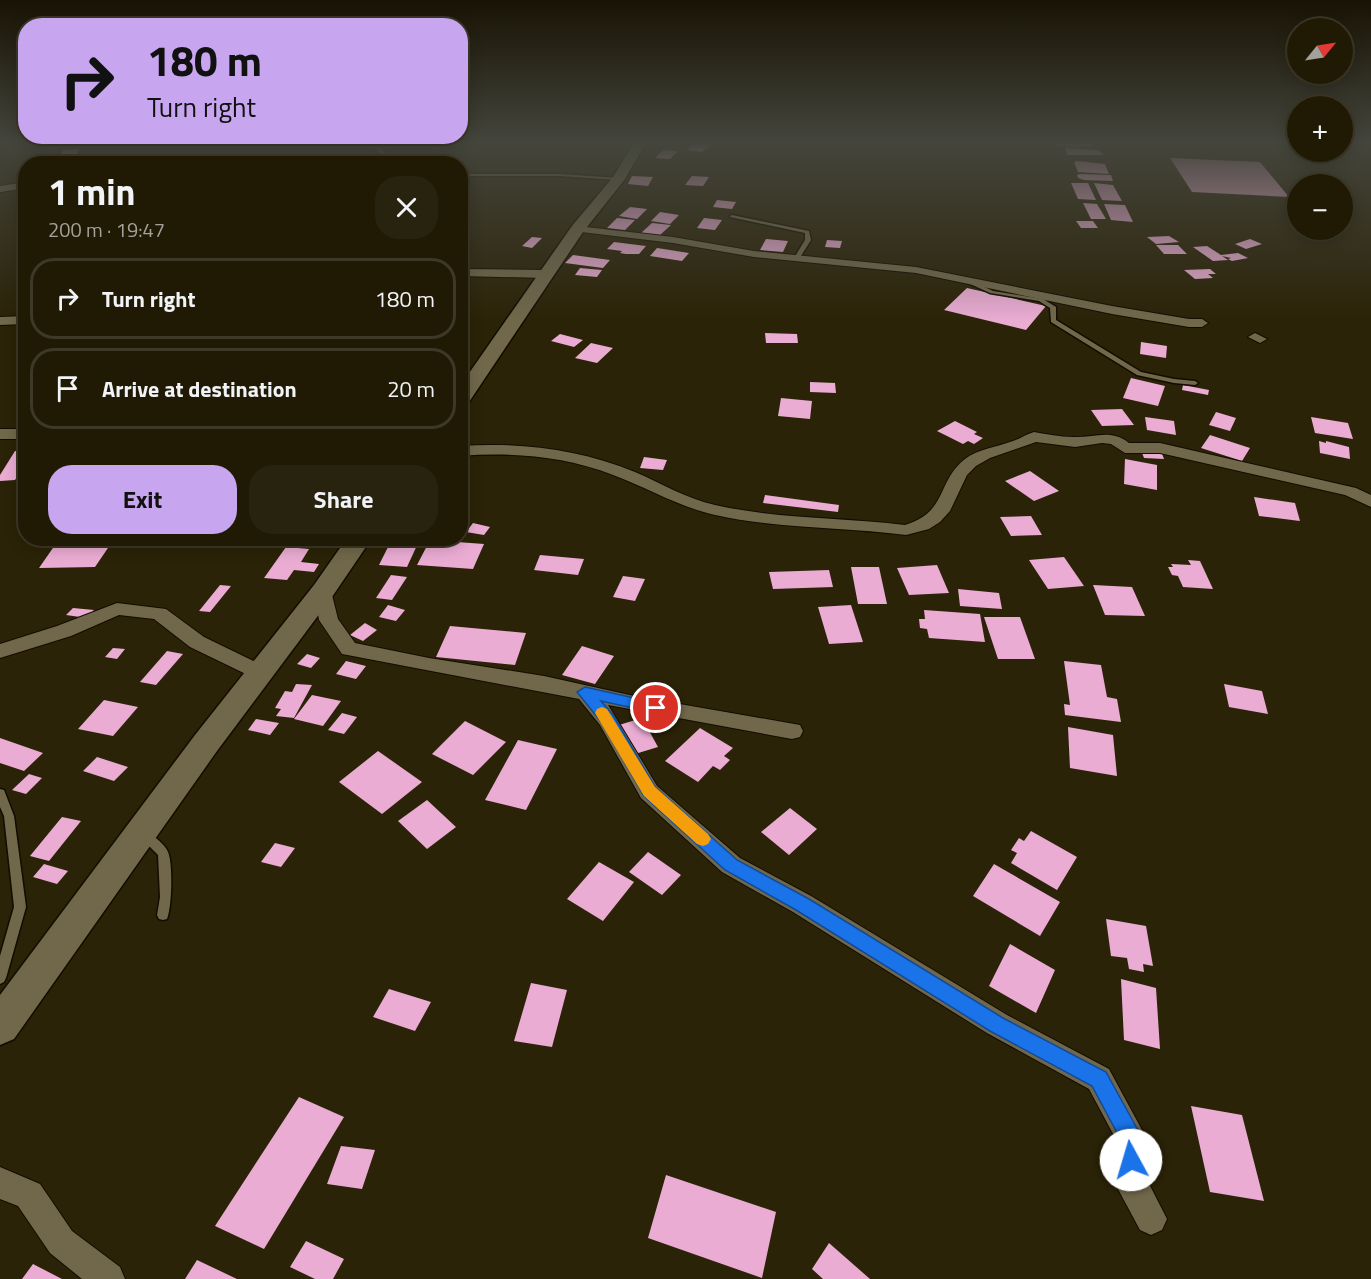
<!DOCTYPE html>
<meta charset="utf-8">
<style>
body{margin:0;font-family:"Titillium Web",sans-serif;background:#28230f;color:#f1f3f6;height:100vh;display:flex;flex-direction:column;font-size:22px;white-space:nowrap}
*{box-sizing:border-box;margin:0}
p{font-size:20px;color:#a2a19a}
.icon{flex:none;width:33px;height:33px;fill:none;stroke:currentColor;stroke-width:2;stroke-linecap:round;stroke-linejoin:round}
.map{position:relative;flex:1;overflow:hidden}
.drawer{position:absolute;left:18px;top:156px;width:450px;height:390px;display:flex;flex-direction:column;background:#201a05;border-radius:24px;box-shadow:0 3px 15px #0003,0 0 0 2px #3d3827}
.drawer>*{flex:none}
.guide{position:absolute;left:18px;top:18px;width:450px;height:126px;border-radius:24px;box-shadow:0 3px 15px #0003,0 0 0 2px #3d3827;background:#c7a6ef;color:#111;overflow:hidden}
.needle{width:39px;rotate:60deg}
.buttons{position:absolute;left:1287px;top:18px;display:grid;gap:12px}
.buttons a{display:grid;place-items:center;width:66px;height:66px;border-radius:50%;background:#201a05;box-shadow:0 3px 15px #0003,0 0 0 2px #3d3827;font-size:30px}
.pin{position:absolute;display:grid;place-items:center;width:51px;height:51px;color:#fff;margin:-26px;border:3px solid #fff;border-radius:50%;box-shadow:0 2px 6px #0007}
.me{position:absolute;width:66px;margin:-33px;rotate:354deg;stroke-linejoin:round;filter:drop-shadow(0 0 4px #0008)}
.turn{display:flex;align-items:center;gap:21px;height:126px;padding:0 30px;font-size:27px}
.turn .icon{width:78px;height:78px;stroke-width:2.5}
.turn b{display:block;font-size:42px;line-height:51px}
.round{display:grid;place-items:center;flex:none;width:63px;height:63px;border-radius:24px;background:#28230f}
.headline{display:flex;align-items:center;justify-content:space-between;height:102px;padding:0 30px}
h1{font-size:36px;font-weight:700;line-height:45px}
.cta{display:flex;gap:12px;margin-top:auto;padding:12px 30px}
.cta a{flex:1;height:69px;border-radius:24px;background:#c7a6ef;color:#111;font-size:24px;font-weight:700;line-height:69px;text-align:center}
.cta a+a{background:#28230f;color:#f1f3f6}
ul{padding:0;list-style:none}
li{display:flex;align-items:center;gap:18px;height:81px;margin:0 12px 9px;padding:0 18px;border:3px solid #3d3827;border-radius:24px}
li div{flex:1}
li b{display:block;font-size:22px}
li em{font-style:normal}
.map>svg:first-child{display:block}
.building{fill:#eaacd3}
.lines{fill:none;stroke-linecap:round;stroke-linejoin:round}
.service-casing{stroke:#130c00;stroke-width:3}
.minor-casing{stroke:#130c00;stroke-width:2}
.secondary-casing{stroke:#130c00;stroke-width:3}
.service{fill:#71684b;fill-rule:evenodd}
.minor{fill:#71684b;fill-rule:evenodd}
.secondary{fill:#71684b;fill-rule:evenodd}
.route{fill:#1a73e8;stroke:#114b97;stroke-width:1.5}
.slow{fill:#f59e0b}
</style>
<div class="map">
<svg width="1371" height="1279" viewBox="0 0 1371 1279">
<rect width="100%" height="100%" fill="#2b2307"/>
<path class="building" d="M 694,143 L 700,143 L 711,145 L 702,152 L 686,150 Z
M 1056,143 L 1090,143 L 1092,147 L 1057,146 Z
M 1065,148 L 1098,150 L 1104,155 L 1067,155 Z
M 80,149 L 76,155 L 60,157 L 63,150 Z
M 663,150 L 678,151 L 670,159 L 655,158 Z
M 1170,158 L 1260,162 L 1289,197 L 1192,192 Z
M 1077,161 L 1105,164 L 1109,174 L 1078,172 L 1074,162 Z
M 1080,174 L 1111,175 L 1113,181 L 1084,180 L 1078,178 L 1077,175 Z
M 632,176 L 653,177 L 648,186 L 628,184 Z
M 692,176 L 709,177 L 703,186 L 685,185 Z
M 1071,183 L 1088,183 L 1096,200 L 1078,199 Z
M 1094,183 L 1113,185 L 1122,201 L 1102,200 Z
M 717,200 L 736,202 L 732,209 L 713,207 Z
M 1083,203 L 1097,204 L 1106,219 L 1091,219 Z
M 1104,204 L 1125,205 L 1133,222 L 1111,220 Z
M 630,207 L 647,209 L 637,219 L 619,216 Z
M 660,212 L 679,215 L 670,224 L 651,221 Z
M 617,218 L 635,220 L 625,230 L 607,228 Z
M 704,218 L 722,220 L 715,230 L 697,228 Z
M 1076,221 L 1093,221 L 1098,228 L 1081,228 Z
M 652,223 L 671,225 L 660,235 L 641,233 Z
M 1169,236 L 1179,242 L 1156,244 L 1147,237 Z
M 532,237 L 542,238 L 532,248 L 522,246 Z
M 766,239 L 788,241 L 783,252 L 760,250 Z
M 1250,239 L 1262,244 L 1246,249 L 1235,244 Z
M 827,240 L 842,241 L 840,248 L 825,247 Z
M 614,242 L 646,246 L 639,254 L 626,254 L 620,253 L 622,251 L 607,249 Z
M 1156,245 L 1178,245 L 1187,254 L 1164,254 Z
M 1207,246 L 1221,255 L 1238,253 L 1248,258 L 1232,261 L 1228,259 L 1231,258 L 1222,256 L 1228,260 L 1213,261 L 1193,247 Z
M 657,248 L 689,253 L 682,261 L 650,256 Z
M 573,255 L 610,260 L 603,268 L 565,263 Z
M 580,268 L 602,270 L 597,277 L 575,275 Z
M 1210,269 L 1216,274 L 1208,274 L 1213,278 L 1195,279 L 1184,270 Z
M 967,288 L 1046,306 L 1026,330 L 944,310 Z
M 765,333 L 797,334 L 798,343 L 766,343 Z
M 560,334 L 583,340 L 574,347 L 551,341 Z
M 1141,342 L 1167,346 L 1166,358 L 1140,354 Z
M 591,343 L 613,348 L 597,363 L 575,358 Z
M 1131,378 L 1165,386 L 1158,406 L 1123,398 Z
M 810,382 L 835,383 L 836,393 L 810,392 Z
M 1183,385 L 1209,390 L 1208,395 L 1182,390 Z
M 781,398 L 812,401 L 810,419 L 778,416 Z
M 1122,409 L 1134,425 L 1102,426 L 1091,410 Z
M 1216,412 L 1236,418 L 1230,431 L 1209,425 Z
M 1145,417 L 1174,421 L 1176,435 L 1147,430 Z
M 1311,417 L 1348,423 L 1353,439 L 1315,433 Z
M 955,421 L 977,432 L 974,434 L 983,438 L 974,444 L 968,441 L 963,444 L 937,431 Z
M 1210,435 L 1250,448 L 1242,461 L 1201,448 Z
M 1319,441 L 1326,443 L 1326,441 L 1349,447 L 1350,459 L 1320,453 Z
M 26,450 L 26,462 L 15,480 L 0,481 L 0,475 L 15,451 Z
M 1141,450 L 1161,451 L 1164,459 L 1144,458 Z
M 644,457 L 667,460 L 663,470 L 640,468 Z
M 1125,459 L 1157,465 L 1157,490 L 1124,484 Z
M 1030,471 L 1059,491 L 1034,501 L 1005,481 Z
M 765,495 L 839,505 L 838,512 L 763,503 Z
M 1254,497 L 1295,503 L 1300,521 L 1259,516 Z
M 1031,516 L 1042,535 L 1011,536 L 1000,517 Z
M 473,523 L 490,527 L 484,535 L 466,532 Z
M 392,539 L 419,541 L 407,567 L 379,565 Z
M 430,540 L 484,544 L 473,569 L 417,565 Z
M 55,545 L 110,545 L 95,567 L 39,568 Z
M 286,547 L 309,549 L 301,562 L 319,564 L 314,572 L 294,570 L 287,580 L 264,578 Z
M 540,555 L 584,559 L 578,575 L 534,570 Z
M 1064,557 L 1084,586 L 1048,589 L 1029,560 Z
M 1188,560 L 1200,561 L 1213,589 L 1183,587 L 1178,576 L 1172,575 L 1168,567 L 1173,567 L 1171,564 L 1191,565 Z
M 937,565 L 949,593 L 909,595 L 897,568 Z
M 851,567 L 879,567 L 887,604 L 858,604 Z
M 829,570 L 833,587 L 773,589 L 769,572 Z
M 391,575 L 407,577 L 392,600 L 376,598 Z
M 623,576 L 645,579 L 635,601 L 613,597 Z
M 220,585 L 231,586 L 210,612 L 199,611 Z
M 1093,585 L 1132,587 L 1145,616 L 1105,615 Z
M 958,589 L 999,593 L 1002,609 L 960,606 Z
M 388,605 L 405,610 L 396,621 L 379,617 Z
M 851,605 L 863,642 L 829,644 L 818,607 Z
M 73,608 L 94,610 L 87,618 L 66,615 Z
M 924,610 L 980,614 L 985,642 L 929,638 L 927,629 L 920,628 L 919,619 L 925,619 Z
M 984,617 L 1020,617 L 1035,659 L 998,659 Z
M 365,623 L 377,630 L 363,641 L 350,635 Z
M 450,626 L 526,633 L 515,665 L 436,657 Z
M 582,646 L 614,656 L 595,684 L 562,675 Z
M 113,648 L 125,649 L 117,659 L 105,657 Z
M 167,651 L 183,654 L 156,685 L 140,682 Z
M 307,654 L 320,658 L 311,668 L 297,664 Z
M 346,661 L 366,666 L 356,679 L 336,674 Z
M 1064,661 L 1101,665 L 1107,697 L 1117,699 L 1121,722 L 1065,715 L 1064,704 L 1070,705 Z
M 296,684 L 312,685 L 294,718 L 276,716 L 281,709 L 275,708 L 285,691 L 292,692 Z
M 1224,684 L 1262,691 L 1268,714 L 1229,707 Z
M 312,695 L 341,701 L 323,726 L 294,719 Z
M 104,700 L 138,707 L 113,736 L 78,729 Z
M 342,713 L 357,717 L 344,734 L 328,730 Z
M 642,718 L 658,747 L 635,754 L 619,725 Z
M 256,719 L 279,723 L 270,735 L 248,730 Z
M 465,721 L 506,742 L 473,775 L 432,754 Z
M 1068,727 L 1113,735 L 1117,776 L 1070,768 Z
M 700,728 L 733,748 L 724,756 L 730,760 L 720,770 L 713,766 L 698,782 L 665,761 Z
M 0,738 L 43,753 L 24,771 L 0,763 Z
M 518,740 L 557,749 L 526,810 L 485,800 Z
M 378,751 L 422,782 L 382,814 L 339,782 Z
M 97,757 L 128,767 L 114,781 L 83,771 Z
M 29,774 L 42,778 L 26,794 L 12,790 Z
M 427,800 L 456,827 L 427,849 L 398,821 Z
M 790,808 L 817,829 L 789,855 L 761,832 Z
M 62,817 L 81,821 L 49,861 L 30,856 Z
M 1031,831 L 1077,857 L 1057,890 L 1011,863 L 1017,853 L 1011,850 L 1019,838 L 1024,841 Z
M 275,843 L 295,848 L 281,867 L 261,862 Z
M 648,852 L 681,875 L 662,895 L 629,872 Z
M 599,862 L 634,882 L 603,921 L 567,899 Z
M 44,864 L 68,871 L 57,884 L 33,877 Z
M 994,864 L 1060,902 L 1040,936 L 973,896 Z
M 1106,919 L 1146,926 L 1153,966 L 1143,964 L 1144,972 L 1129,969 L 1127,958 L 1111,956 Z
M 1010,944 L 1055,970 L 1036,1013 L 989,986 Z
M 1121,979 L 1156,988 L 1160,1049 L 1124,1040 Z
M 531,983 L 567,990 L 552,1047 L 514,1041 Z
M 389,989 L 431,1002 L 415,1031 L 373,1017 Z
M 299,1097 L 344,1117 L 264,1249 L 215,1226 Z
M 1191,1106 L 1242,1115 L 1264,1201 L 1210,1192 Z
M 341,1146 L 375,1150 L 362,1189 L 327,1184 Z
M 666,1175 L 776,1212 L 762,1278 L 648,1238 Z
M 306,1241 L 344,1259 L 333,1279 L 315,1279 L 290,1267 Z
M 829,1243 L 870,1279 L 823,1279 L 812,1269 Z
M 197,1260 L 237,1279 L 185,1279 Z
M 33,1264 L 62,1279 L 22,1279 Z"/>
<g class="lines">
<defs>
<path id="service" d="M 369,143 L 374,143 L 389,156 L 391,164 L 387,164 L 385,157 Z
M 460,174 L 560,174 L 618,178 L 620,179 L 618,180 L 560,176 L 460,176 Z
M 732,215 L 809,231 L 811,240 L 799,259 L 795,259 L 794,258 L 805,240 L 805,233 L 730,217 L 730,216 Z
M 968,279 L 993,291 L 1043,299 L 1056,307 L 1056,320 L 1141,372 L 1174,379 L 1195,381 L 1198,383 L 1195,385 L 1174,383 L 1137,375 L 1051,322 L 1050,308 L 1039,301 L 990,293 L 966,282 L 965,281 Z
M 0,789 L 4,790 L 14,816 L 26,907 L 6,978 L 4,982 L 0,984 L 0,956 L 14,907 L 4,816 L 0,807 Z
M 144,829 L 148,831 C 154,837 165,844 168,852 C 173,863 172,907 167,919 L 163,920 L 159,919 L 157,915 L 160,897 L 158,855 L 140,837 L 139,834 L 140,831 Z"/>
<path id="minor" d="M 26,182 L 26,188 L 0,192 L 0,186 Z
M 577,226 L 673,237 L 754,251 L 916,267 L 1112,306 L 1189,319 L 1202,319 L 1208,323 L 1202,327 L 1189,327 L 1112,314 L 916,273 L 754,257 L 673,243 L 573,231 L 572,229 Z
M 460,269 L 546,270 L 552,274 L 546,278 L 460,276 Z
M 26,316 L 26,324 L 0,325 L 0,317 Z
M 1255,333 L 1267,339 L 1260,343 L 1248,337 Z
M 0,429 L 26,429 L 26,439 L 0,439 Z
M 1034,432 C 1047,434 1060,437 1073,437 C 1094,438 1111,428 1129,443 L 1160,443 L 1356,488 L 1371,495 L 1371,507 L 1345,495 L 1160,453 L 1125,453 L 1111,444 L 1102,443 L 1075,447 L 1036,442 L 990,458 L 976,466 L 967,475 L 950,511 L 940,522 L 929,529 L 906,535 C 843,527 778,529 715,515 C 679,507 648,488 613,475 C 564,456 513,452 460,456 L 460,446 C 520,442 579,449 635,472 C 661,483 687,499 715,505 C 777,519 842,517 905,525 C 948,512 936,482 965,459 C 978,449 997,447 1013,441 C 1020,439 1026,434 1034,432 Z
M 323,585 L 330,587 L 338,619 L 355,643 L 429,658 L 544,676 L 634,696 L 800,725 L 803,731 L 800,737 L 792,739 L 608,705 L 657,786 L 740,858 L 811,896 L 1007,1015 L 1109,1069 L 1149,1143 L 1145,1176 L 1167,1219 L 1162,1230 L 1151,1235 L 1140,1230 L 1118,1189 L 1114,1178 L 1119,1145 L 1089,1089 L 987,1033 L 793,912 L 722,872 L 641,798 L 600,725 L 579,699 L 342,654 L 319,620 L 314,591 L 316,587 Z
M 117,603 L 166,609 L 204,637 L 266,667 L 269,672 L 266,677 L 259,679 L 252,677 L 190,647 L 154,619 L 119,615 L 71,636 L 0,658 L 0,644 L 57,626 Z
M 0,1167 L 40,1184 L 72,1231 L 120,1267 L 125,1279 L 82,1279 L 50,1253 L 18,1206 L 0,1199 Z"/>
<path id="secondary" d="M 634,143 L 646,143 L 625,179 L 583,232 L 467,405 L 460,407 L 460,386 L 572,226 L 613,177 Z
M 347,538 L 372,538 L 332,597 L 217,751 L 14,1039 L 0,1045 L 0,995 L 195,735 L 314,585 Z"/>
</defs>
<use href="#service" class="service-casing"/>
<use href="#minor" class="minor-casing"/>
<use href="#secondary" class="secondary-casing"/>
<use href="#service" class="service"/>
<use href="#minor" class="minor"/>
<use href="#secondary" class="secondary"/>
</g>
<linearGradient id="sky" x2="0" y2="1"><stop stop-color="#181304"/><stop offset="0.44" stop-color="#44453c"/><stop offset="1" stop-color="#44453c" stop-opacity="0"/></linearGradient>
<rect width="1371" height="322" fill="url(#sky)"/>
<path class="route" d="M 585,687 L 661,704 L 663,708 L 661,712 L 656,713 L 601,701 L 613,715 L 655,787 L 737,860 L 809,899 L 1003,1018 L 1106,1072 L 1145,1143 L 1139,1168 L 1131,1171 L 1124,1168 L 1121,1160 L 1123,1144 L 1092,1086 L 990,1031 L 796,910 L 725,870 L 644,796 L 602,723 L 577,692 Z"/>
<path class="slow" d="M 602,707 L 607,709 L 655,787 L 708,834 L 711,839 L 708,844 L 703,846 L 697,844 L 644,796 L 595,713 L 597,709 Z"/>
</svg>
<div class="buttons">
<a><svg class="needle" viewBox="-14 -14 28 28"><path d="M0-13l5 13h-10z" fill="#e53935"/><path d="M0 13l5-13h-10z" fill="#a2a19a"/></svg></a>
<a>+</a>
<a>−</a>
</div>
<div class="pin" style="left:656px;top:708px;background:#d93025"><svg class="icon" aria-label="arrive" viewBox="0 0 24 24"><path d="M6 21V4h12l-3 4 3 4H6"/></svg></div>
<svg class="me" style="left:1131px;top:1160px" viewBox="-20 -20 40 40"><circle r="19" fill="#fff"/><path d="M0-13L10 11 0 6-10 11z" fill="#1a73e8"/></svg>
<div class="guide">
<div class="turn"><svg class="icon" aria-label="right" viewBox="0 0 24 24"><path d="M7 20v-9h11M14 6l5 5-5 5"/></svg><div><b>180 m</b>Turn right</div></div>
</div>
<section class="drawer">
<div class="headline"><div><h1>1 min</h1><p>200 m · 19:47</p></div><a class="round"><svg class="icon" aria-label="close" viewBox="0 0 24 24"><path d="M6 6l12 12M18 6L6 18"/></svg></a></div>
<ul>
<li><svg class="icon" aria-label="right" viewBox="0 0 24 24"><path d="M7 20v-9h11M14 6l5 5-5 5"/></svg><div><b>Turn right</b></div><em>180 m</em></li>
<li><svg class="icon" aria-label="arrive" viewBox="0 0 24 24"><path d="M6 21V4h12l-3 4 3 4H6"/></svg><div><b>Arrive at destination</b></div><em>20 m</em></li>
</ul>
<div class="cta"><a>Exit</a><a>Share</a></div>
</section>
</div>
